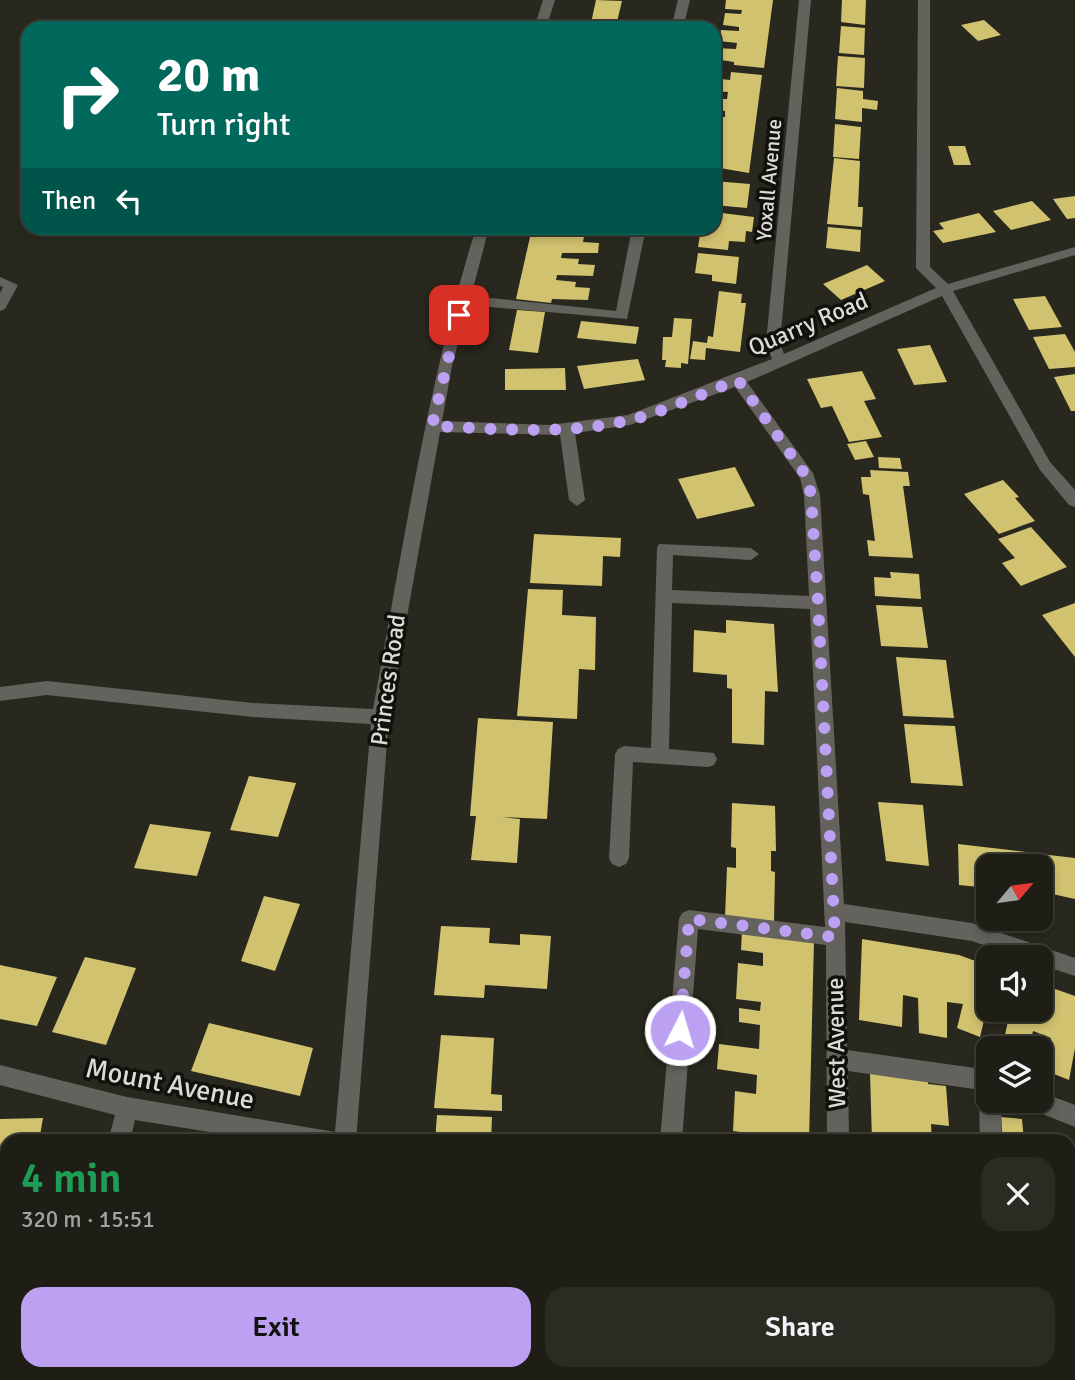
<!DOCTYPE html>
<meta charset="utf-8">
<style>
body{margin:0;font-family:Signika,sans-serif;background:#2c2b23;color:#f1f3f6;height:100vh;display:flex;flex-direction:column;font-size:26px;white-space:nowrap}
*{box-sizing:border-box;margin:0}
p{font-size:23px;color:#a1a2a1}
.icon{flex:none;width:38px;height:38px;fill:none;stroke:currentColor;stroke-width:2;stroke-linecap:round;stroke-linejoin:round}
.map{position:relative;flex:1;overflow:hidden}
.sheet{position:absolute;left:0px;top:1134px;width:1076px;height:247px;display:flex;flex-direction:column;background:#1f1e16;border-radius:21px 21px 0 0;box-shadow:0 4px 10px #0003,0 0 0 2px #3c3c35}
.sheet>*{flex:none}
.top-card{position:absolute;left:21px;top:21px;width:700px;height:214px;border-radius:21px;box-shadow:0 4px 10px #0003,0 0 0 2px #3c3c35;background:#00695c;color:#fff;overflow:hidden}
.needle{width:46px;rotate:61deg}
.buttons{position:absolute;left:976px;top:854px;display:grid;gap:14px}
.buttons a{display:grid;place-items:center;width:77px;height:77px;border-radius:14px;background:#1f1e16;box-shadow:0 4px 10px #0003,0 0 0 2px #3c3c35;font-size:35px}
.pin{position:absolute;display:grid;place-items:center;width:60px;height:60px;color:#fff;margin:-30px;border-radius:14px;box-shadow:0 4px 10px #0006}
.me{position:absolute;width:77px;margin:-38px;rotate:5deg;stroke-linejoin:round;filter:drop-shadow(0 0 5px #0008)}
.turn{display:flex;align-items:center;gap:24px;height:147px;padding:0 21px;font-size:32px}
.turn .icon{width:91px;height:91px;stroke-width:2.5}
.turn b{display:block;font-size:49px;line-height:60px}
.then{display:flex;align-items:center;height:66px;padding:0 21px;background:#0003;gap:14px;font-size:26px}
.round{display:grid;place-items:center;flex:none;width:74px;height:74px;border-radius:21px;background:#2c2b23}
.head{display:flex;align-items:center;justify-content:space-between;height:119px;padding:0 21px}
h1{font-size:42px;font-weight:600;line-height:52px;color:#1e9e55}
.action{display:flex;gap:14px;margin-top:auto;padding:14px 21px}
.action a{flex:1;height:80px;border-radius:21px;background:#bca0f2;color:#111;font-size:28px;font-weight:600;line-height:80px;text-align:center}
.action a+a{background:#2c2b23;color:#f1f3f6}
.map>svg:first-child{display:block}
.building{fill:#d1c26f}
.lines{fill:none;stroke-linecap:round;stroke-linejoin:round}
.minor{fill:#63625d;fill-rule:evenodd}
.route{stroke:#bca0f2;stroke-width:12;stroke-dasharray:0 21.6}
.labels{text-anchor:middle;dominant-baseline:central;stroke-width:7;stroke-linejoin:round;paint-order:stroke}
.far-street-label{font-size:21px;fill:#dcdbd5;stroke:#11100c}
.street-label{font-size:24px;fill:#dcdbd5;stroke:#11100c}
.near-street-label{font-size:28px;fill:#dcdbd5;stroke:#11100c}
</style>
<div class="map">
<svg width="1075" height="1380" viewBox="0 0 1075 1380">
<rect width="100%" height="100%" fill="#29281e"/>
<path class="building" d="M 596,0 L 622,1 L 616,26 L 591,23 Z
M 726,0 L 773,0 L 764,68 L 734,65 L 734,62 L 714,59 L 715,48 L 736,49 L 737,43 L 719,41 L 721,30 L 739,31 L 739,27 L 723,25 L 725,13 L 741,14 L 742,10 L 725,9 Z
M 842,0 L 866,0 L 865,25 L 841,22 Z
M 984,20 L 1001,35 L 978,41 L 961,25 Z
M 841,26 L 865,28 L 864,55 L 839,53 Z
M 838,56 L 865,58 L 864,88 L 836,86 Z
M 731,72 L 762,75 L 749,173 L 714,167 L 714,152 L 719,152 L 720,146 L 714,146 L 714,133 L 722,133 L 723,128 L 714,127 L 714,118 L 725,117 L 725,111 L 714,109 L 714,99 L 727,99 L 728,92 L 714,91 L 714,82 L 720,83 L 721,79 L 730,80 Z
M 837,88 L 863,91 L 863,99 L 878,101 L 877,110 L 862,108 L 862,122 L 835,119 Z
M 835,124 L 861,127 L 859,159 L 833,157 Z
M 948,146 L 965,146 L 971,165 L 954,165 Z
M 834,158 L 860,161 L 858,207 L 863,207 L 862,227 L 827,224 Z
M 714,181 L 750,184 L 747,208 L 714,205 Z
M 1075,196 L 1075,218 L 1067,219 L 1053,199 Z
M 1032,201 L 1051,220 L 1011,230 L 993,211 Z
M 714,212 L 754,217 L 752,232 L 746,231 L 745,242 L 729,241 L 728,250 L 698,247 L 701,228 L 714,228 Z
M 979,213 L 996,232 L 943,243 L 933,231 L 944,229 L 939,223 Z
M 828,227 L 861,230 L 860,252 L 826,248 Z
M 532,228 L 566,231 L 565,235 L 584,237 L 583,242 L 599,243 L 598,253 L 562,253 L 561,258 L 579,259 L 578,264 L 595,265 L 593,276 L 557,275 L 556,280 L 576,282 L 575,287 L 590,288 L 588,300 L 552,299 L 551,303 L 516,299 Z
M 698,253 L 739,257 L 736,284 L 712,281 L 712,275 L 695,273 Z
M 867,265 L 885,281 L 841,300 L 823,284 Z
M 719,291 L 742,294 L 741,303 L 746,303 L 740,352 L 706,348 L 705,360 L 690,359 L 693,341 L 707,343 L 708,336 L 713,337 Z
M 1045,296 L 1062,327 L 1029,330 L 1013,299 Z
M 517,310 L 545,312 L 538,353 L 509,350 Z
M 674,318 L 692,319 L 688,364 L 681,363 L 681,368 L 665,367 L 666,360 L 662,360 L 663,337 L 672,337 Z
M 581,321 L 639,327 L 636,344 L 577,338 Z
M 1065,334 L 1075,352 L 1075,367 L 1049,369 L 1033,337 Z
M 930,345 L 947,382 L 914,385 L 897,349 Z
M 638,359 L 645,380 L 584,389 L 577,366 Z
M 565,368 L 566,390 L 505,390 L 505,369 Z
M 862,371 L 876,399 L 864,401 L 882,437 L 849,442 L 832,406 L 821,408 L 807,379 Z
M 1075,374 L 1075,411 L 1071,411 L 1054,377 Z
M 866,441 L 874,457 L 855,460 L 847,444 Z
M 878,457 L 900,458 L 902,469 L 879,468 Z
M 735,467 L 755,506 L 697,519 L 678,479 Z
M 870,470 L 908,472 L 910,486 L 903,486 L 913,558 L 869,556 L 867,540 L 875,541 L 869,495 L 863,494 L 861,477 L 871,477 Z
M 1003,480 L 1019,497 L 1015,498 L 1035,521 L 999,534 L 964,494 Z
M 1031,527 L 1067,567 L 1021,586 L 1002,563 L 1015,558 L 998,539 Z
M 534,534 L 621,538 L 620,557 L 603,556 L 602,586 L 530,583 Z
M 890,572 L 919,574 L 921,599 L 875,596 L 874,577 L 891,578 Z
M 528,589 L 563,590 L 562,615 L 596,617 L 595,670 L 579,669 L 577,719 L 517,716 Z
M 1075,603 L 1075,657 L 1042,615 Z
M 876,605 L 922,607 L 928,648 L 881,646 Z
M 726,620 L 774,624 L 778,692 L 765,691 L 764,745 L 732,743 L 732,689 L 727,688 L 727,675 L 693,672 L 694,630 L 726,633 Z
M 896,657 L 946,660 L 954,718 L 903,716 Z
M 478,718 L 553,722 L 547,819 L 501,817 L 520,819 L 517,863 L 471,860 L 476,816 L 470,816 Z
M 904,724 L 955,726 L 963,786 L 911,783 Z
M 249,776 L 296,783 L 278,837 L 230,830 Z
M 878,802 L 923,805 L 929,866 L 886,861 Z
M 732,803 L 775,806 L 776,851 L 771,851 L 771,871 L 775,872 L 774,922 L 725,917 L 727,867 L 736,868 L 736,848 L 731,847 Z
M 150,824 L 211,832 L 197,876 L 134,868 Z
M 958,844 L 1026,852 L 1027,866 L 989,866 L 989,888 L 959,885 Z
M 1040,854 L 1075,858 L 1075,899 L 1043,892 Z
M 264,896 L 300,904 L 275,971 L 241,961 Z
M 441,926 L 490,928 L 489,943 L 520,945 L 520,934 L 551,936 L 547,989 L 485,985 L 484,998 L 434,995 Z
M 742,930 L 814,940 L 809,1141 L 754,1141 L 754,1134 L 733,1131 L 735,1091 L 756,1094 L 757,1075 L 717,1069 L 719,1044 L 759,1049 L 760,1025 L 739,1022 L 739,1008 L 760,1011 L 761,1002 L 736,999 L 738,963 L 763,966 L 763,953 L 741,950 Z
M 862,939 L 959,955 L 989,966 L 989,1010 L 1041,1010 L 1041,984 L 1075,996 L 1075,1048 L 1069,1080 L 1044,1070 L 1051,1038 L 1033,1031 L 1029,1048 L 1016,1048 L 1017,1040 L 1005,1035 L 1008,1021 L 986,1012 L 980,1037 L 957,1028 L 963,1004 L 947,1002 L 947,1038 L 919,1033 L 918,998 L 903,995 L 902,1027 L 859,1020 Z
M 85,957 L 136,968 L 106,1045 L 52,1032 Z
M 0,965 L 57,977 L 37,1026 L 0,1019 Z
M 209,1023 L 313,1048 L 300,1096 L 191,1071 Z
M 441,1035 L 494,1038 L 491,1094 L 502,1095 L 502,1111 L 434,1108 Z
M 870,1073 L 928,1079 L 928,1084 L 946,1086 L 949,1126 L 931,1124 L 932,1141 L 872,1141 Z
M 437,1115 L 492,1117 L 491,1141 L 435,1141 Z
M 1001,1117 L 1022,1119 L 1024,1141 L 1003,1141 Z
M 43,1118 L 39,1141 L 7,1141 L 7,1171 L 0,1171 L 0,1119 Z
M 1069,1156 L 1075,1158 L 1075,1235 L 1069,1233 Z
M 0,1182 L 7,1183 L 7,1239 L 0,1239 Z
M 0,1252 L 7,1252 L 7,1277 L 1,1298 Z
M 1069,1304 L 1075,1306 L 1075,1373 L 1069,1370 Z
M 199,1374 L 267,1374 L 266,1380 L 198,1380 Z
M 485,1374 L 518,1374 L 518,1380 L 484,1380 Z
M 651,1374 L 663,1378 L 664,1374 L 709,1374 L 707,1380 L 649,1380 Z
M 1024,1374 L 1055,1374 L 1053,1380 L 1023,1380 Z"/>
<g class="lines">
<path class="minor" d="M 543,0 L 555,0 L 546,28 L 534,28 Z
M 678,0 L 690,0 L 683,28 L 671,28 Z
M 799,0 L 811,0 L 780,343 L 784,354 L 936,288 L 916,268 L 918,0 L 930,0 L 930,267 L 948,284 L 1075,247 L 1075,255 L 953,291 L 1050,462 L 1075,490 L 1075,507 L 1069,505 L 1040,470 L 942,296 L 747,382 L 813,473 L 820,495 L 844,904 L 972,923 L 1075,958 L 1075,976 L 1041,965 L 1041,957 L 1019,957 L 972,941 L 845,922 L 847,1050 L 989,1070 L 989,1101 L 1001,1101 L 1002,1141 L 980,1141 L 979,1101 L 982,1093 L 988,1091 L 848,1071 L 849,1141 L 827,1141 L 826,945 L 698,929 L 682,1141 L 660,1141 L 679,919 L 682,913 L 689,910 L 825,927 L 810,609 L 672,603 L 669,749 L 714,753 L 717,759 L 714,765 L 708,767 L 633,762 L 629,858 L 626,864 L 619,867 L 612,864 L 609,858 L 615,754 L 618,749 L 624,746 L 651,748 L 657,548 L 659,544 L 751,548 L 759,554 L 751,560 L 673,555 L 672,590 L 809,596 L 804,495 L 800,478 L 735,387 L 630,425 L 575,433 L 585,500 L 577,506 L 569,500 L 560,435 L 440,432 L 389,717 L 356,1141 L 265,1141 L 135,1120 L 130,1141 L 108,1141 L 115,1115 L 0,1085 L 0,1065 L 127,1097 L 335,1132 L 371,724 L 253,717 L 47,695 L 0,701 L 0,687 L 47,681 L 253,703 L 373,709 C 403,547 427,385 476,228 L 489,228 L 471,296 L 616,311 L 632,228 L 646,228 L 627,319 L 468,305 L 452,366 L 442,421 L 549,425 L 628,415 L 772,359 L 766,343 Z
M 0,277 L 18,285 L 5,309 L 0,311 L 0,293 L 3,287 L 0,286 Z
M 1041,1092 L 1075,1105 L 1075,1127 L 1030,1109 L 1027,1101 L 1041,1101 Z
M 1069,1269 L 1075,1271 L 1075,1293 L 1069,1292 Z
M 46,1374 L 70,1374 L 69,1380 L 45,1380 Z
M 304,1374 L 331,1374 L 334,1380 L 305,1380 Z
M 814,1374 L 838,1374 L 838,1380 L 814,1380 Z
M 858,1374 L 894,1374 L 897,1380 L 861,1380 Z
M 995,1374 L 1019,1374 L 1019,1380 L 995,1380 Z"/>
</g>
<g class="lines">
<path class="route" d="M 459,315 L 432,426 C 497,429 563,435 626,421 C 664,412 701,394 738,380 L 807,477 L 811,495 L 818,603 L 835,937 L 689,919 L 680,1030"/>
</g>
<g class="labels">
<g class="far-street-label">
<text transform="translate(769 180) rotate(-85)">Yoxall Avenue</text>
</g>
<g class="street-label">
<text transform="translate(808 324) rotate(-23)">Quarry Road</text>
<text transform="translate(388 680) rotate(-82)">Princes Road</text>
<text transform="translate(836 1043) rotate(-91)">West Avenue</text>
</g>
<g class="near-street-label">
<text transform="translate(170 1084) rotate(11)">Mount Avenue</text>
</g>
</g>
</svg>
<div class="buttons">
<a><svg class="needle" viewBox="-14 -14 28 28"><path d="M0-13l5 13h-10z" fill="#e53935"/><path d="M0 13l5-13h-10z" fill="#a1a2a1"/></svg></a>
<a><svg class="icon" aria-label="sound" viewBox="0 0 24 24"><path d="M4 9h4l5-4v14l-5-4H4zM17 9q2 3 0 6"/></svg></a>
<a><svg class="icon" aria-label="layers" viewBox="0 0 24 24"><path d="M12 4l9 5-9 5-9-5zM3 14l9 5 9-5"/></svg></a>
</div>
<div class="pin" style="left:459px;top:315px;background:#d93025"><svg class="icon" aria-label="arrive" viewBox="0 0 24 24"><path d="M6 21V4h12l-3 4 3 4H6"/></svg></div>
<svg class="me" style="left:680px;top:1030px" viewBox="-20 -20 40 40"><circle r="17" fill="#bca0f2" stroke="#fff" stroke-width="3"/><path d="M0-11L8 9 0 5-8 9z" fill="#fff"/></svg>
<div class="top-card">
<div class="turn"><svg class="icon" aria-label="right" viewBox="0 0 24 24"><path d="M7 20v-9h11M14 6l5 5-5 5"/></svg><div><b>20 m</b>Turn right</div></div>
<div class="then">Then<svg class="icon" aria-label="left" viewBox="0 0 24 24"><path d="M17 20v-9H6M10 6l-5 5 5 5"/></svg></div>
</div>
<section class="sheet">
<div class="head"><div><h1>4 min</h1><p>320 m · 15:51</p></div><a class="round"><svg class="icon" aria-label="close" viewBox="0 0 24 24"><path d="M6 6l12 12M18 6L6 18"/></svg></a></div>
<div class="action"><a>Exit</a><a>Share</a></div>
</section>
</div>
